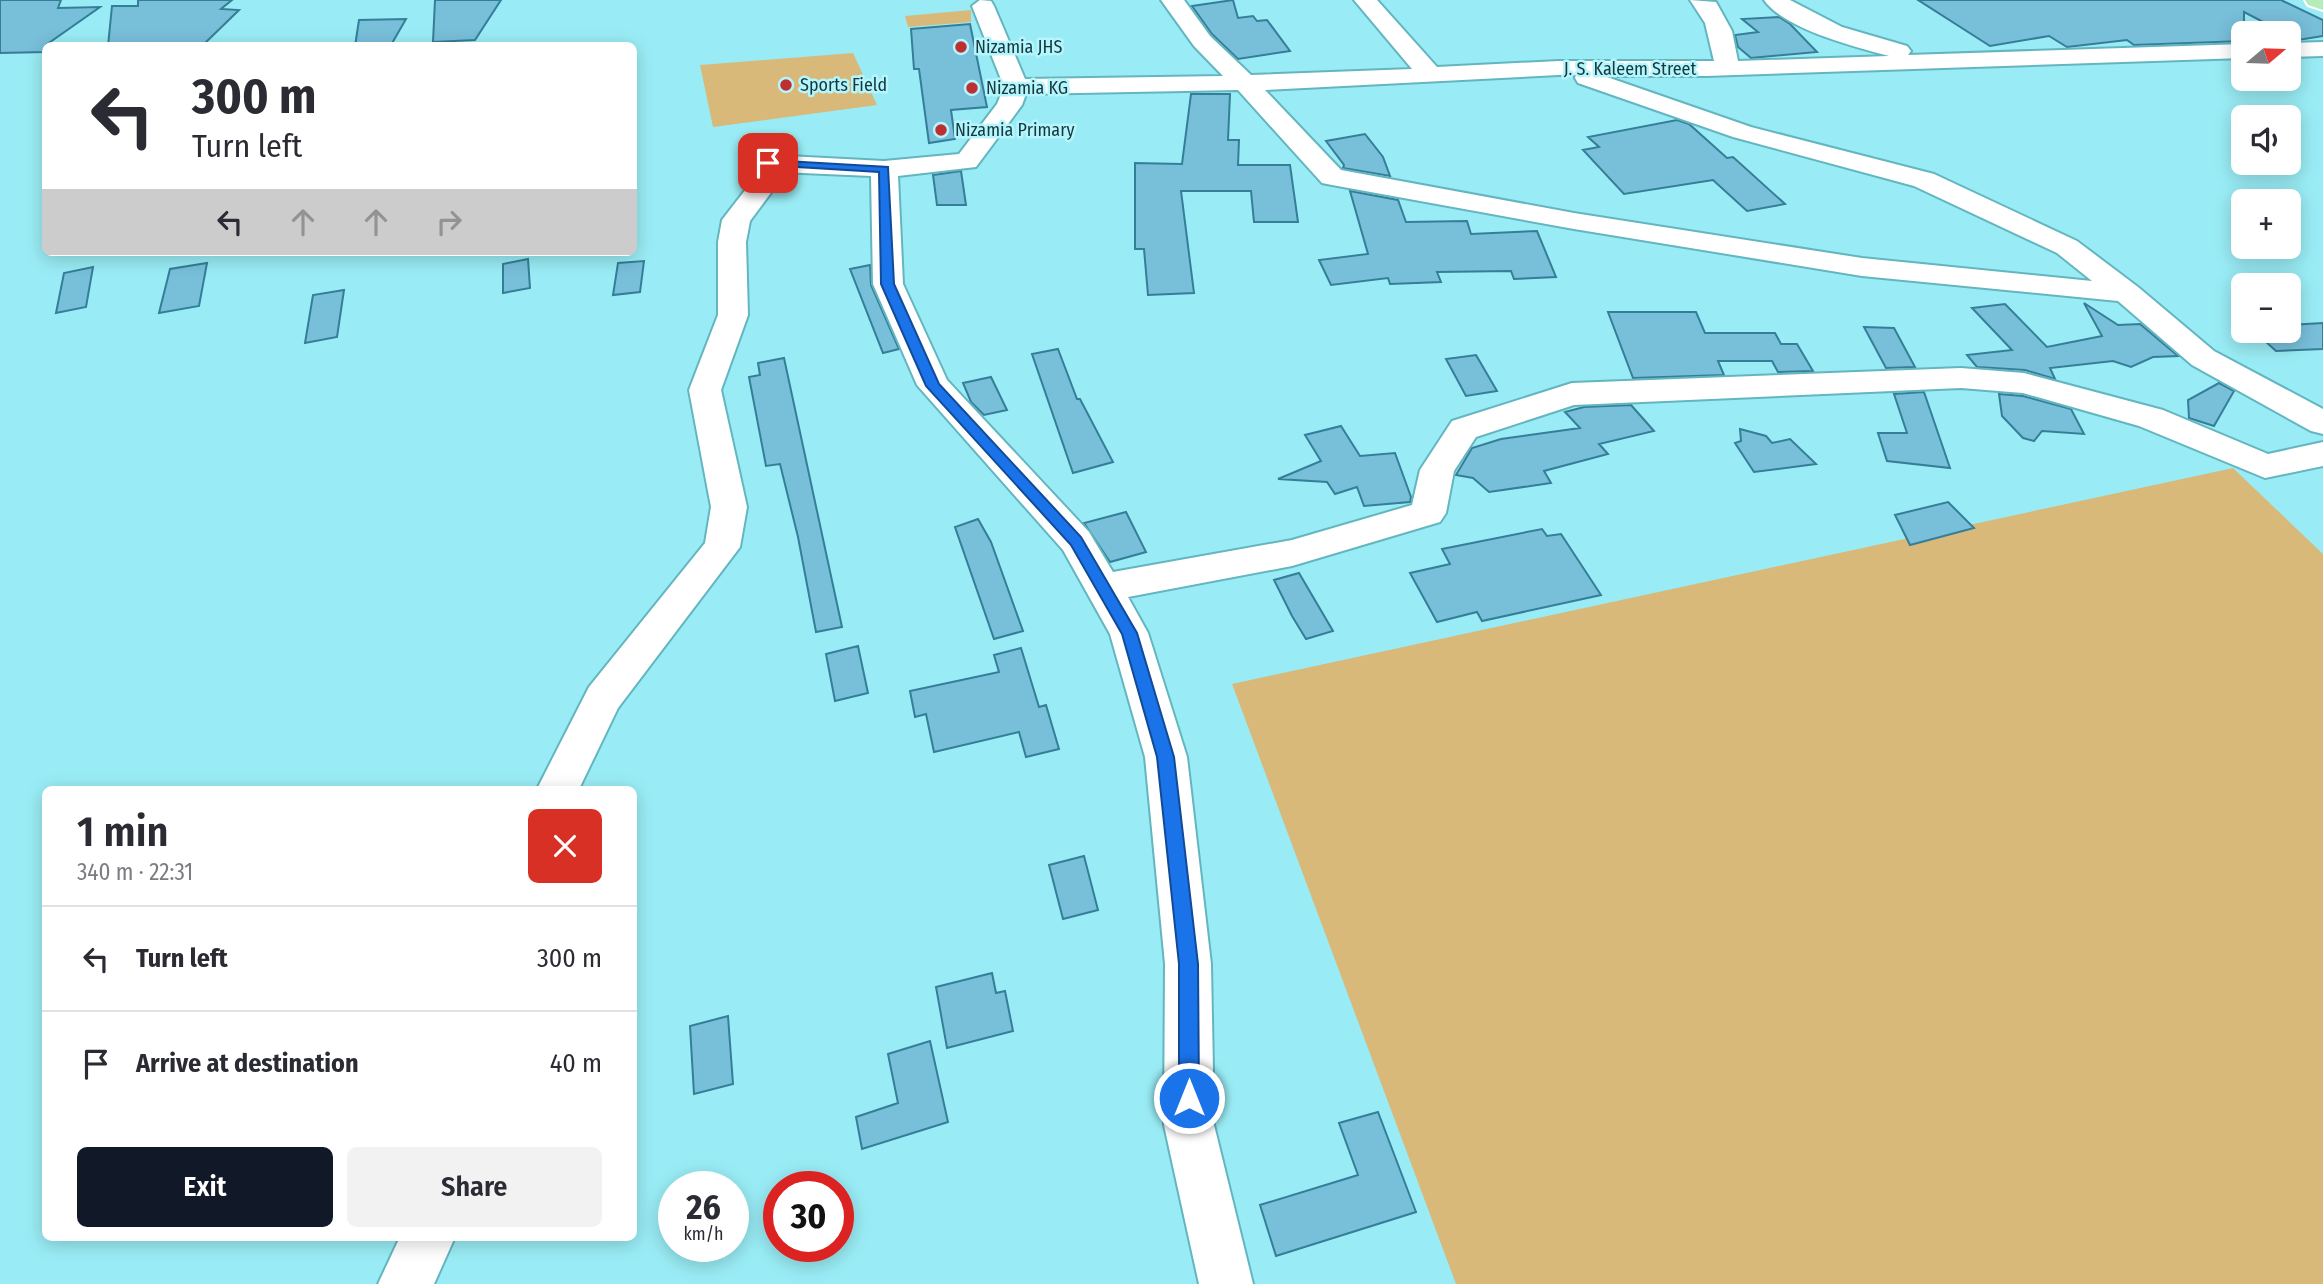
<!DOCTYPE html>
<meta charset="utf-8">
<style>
body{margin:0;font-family:"Fira Sans Condensed",sans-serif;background:#f2f2f3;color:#2b2b33;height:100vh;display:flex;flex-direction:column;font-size:26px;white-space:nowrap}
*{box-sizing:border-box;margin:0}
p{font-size:23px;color:#7c7c81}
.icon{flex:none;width:38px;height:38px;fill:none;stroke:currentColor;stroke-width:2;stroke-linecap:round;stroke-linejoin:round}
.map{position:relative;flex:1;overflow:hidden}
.side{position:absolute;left:42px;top:786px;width:595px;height:455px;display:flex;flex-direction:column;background:#fff;border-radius:10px;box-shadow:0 4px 18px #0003}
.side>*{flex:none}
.top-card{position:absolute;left:42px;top:42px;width:595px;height:214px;border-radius:10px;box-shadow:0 4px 18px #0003;background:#fff;color:#2b2b33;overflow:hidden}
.needle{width:46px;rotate:71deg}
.controls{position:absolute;left:2231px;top:21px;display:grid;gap:14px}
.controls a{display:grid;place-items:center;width:70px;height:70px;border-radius:10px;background:#fff;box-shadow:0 4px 18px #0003;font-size:35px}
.speed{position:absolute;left:658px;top:1171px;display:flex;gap:14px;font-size:35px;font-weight:700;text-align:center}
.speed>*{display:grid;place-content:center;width:91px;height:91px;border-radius:50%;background:#fff;box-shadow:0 4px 18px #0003;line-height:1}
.speed small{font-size:18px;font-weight:400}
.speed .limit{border:10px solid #d22;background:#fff;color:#111}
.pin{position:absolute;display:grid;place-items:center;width:60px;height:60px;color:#fff;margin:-30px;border-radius:14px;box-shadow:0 4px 10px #0006}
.me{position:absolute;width:77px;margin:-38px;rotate:0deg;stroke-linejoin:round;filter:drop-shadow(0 0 5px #0008)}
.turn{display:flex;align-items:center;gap:24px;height:147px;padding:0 35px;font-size:32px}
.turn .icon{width:91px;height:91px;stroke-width:2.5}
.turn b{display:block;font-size:49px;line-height:60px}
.lanes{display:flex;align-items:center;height:66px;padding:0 35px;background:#0003;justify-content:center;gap:35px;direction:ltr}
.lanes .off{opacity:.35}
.round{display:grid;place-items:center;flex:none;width:74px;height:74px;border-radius:10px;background:#f2f2f3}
.summary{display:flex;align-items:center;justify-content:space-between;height:119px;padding:0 35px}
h1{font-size:42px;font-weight:600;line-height:52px}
.action{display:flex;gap:14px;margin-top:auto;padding:14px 35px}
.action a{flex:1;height:80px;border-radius:10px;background:#111827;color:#fff;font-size:28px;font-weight:600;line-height:80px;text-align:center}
.action a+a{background:#f2f2f3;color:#2b2b33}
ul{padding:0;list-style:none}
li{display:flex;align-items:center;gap:21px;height:105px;padding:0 35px;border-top:2px solid #e1e1e2}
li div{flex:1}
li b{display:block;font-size:26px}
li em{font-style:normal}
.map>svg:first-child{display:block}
.green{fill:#d8b979}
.building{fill:#78bfda;stroke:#357e97;stroke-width:2}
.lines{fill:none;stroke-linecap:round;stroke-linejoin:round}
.minor-casing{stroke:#63b6bf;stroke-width:4}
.major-casing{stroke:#fff;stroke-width:4}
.minor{fill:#fff;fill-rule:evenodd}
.major{fill:#b5ecb8;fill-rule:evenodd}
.route{fill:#1a73e8;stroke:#114b97;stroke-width:2}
.poi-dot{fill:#be2f32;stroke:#b5f6fe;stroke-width:2.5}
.labels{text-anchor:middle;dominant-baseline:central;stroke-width:5;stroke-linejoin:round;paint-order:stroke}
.far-poi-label{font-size:18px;fill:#15393c;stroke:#b5f6fe;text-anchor:start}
.far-street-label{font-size:18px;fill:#15393c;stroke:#b5f6fe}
</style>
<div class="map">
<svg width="2323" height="1284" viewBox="0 0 2323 1284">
<rect width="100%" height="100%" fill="#99ecf5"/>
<path class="green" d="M 971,10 L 971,22 L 908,27 L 905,16 Z
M 853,53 L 877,105 L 713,127 L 700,65 Z
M 2233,468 L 2323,554 L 2323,1284 L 1456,1284 L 1232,684 Z"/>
<path class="building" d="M 0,0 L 61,0 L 58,8 L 100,7 L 46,45 L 46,52 L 0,53 Z
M 138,0 L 232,0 L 221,9 L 239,10 L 202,46 L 108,46 L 112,6 L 138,6 Z
M 435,0 L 501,0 L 475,40 L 433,42 Z
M 1233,0 L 1238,18 L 1253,16 L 1257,21 L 1267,20 L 1290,51 L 1238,59 L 1212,34 L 1192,6 Z
M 1918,0 L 2281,0 L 2323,20 L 2323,36 L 2298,40 L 2244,12 L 2244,41 L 2134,45 L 2127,40 L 2067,47 L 2049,36 L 1990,46 Z
M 1779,17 L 1790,24 L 1817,52 L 1751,58 L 1738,47 L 1735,35 L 1758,32 L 1742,19 Z
M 406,19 L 391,45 L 355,46 L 359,20 Z
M 970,24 L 987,107 L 951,110 L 955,139 L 929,143 L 919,69 L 914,69 L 911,29 Z
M 1191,94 L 1230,94 L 1228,140 L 1239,140 L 1238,165 L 1290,165 L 1298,222 L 1254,222 L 1251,191 L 1181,191 L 1194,293 L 1148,295 L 1144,249 L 1135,249 L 1135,163 L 1182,164 Z
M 1677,120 L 1689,124 L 1727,158 L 1733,157 L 1785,204 L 1747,211 L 1713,180 L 1624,194 L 1583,150 L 1599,147 L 1588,137 Z
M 1365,134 L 1383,157 L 1390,176 L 1343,168 L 1344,165 L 1326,141 Z
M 961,171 L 966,205 L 937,205 L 933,175 Z
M 1350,191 L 1398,200 L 1406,222 L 1467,221 L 1471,234 L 1537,231 L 1556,277 L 1514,279 L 1511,271 L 1437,272 L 1441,282 L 1390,284 L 1388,278 L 1331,285 L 1319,260 L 1368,254 Z
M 528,259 L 530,288 L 503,293 L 503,264 Z
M 644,261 L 640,292 L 613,295 L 618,263 Z
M 207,263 L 199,306 L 159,313 L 170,269 Z
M 870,265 L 871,285 L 899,349 L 883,353 L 850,269 Z
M 93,267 L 86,307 L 56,313 L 64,273 Z
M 344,290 L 337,337 L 305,343 L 313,295 Z
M 2084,303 L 2118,325 L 2140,324 L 2178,356 L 2153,357 L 2131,367 L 2113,361 L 2050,368 L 2055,379 L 2025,370 L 1977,367 L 1967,355 L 2012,350 L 1972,308 L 2005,304 L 2047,347 L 2102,336 Z
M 1608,312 L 1696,312 L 1705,333 L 1775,333 L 1781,344 L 1797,344 L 1813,371 L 1778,372 L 1772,361 L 1718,361 L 1724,375 L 1633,378 Z
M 2323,323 L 2323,349 L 2276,351 L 2254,331 L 2289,331 L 2289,325 Z
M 1864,327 L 1894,328 L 1915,367 L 1886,368 Z
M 1058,349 L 1077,399 L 1080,399 L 1113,462 L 1073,473 L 1032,354 Z
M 1476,355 L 1497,391 L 1466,396 L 1446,359 Z
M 784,358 L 842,627 L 816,632 L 798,537 L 780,464 L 766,466 L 749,377 L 760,375 L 758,363 Z
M 991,377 L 1007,410 L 984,415 L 971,402 L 963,383 Z
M 2219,383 L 2234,391 L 2214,426 L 2189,418 L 2188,400 Z
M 1924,392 L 1950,468 L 1887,461 L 1878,433 L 1907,433 L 1894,394 Z
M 1999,394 L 2023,396 L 2071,409 L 2084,434 L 2042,431 L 2034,441 L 2023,438 L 2002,416 Z
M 1631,405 L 1654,431 L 1599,444 L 1608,454 L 1544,471 L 1551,483 L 1489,492 L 1473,478 L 1456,475 L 1472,448 L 1501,439 L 1580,428 L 1565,412 L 1584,407 Z
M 1341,426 L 1360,456 L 1395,453 L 1411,497 L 1410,502 L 1364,506 L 1357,487 L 1335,494 L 1327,482 L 1278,479 L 1321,461 L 1305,435 Z
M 1740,429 L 1766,436 L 1772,443 L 1790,439 L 1816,464 L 1754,472 L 1735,443 L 1741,441 Z
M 1948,502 L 1974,528 L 1910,545 L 1895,515 Z
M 1126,512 L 1146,552 L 1110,562 L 1084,523 Z
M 978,519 L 991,542 L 1023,631 L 994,639 L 955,527 Z
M 1542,529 L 1547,536 L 1561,534 L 1601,595 L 1482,621 L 1477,612 L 1437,622 L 1410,573 L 1450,564 L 1442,549 Z
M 1299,573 L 1333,631 L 1306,639 L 1292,616 L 1274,580 Z
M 858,646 L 868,693 L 835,701 L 826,654 Z
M 1021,648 L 1039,707 L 1046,705 L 1059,749 L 1026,757 L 1019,732 L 934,752 L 926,714 L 915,717 L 910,691 L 999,672 L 994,655 Z
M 1084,856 L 1098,910 L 1063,919 L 1049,865 Z
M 992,973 L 996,993 L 1005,991 L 1013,1031 L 947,1048 L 936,987 Z
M 728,1016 L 733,1084 L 694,1094 L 690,1026 Z
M 930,1041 L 948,1122 L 862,1149 L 856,1117 L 898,1103 L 888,1054 Z
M 1378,1112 L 1416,1212 L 1276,1256 L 1260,1205 L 1358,1175 L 1339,1123 Z"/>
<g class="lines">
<defs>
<path id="minor" d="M 980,0 L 991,1 L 994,6 L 1025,79 L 1223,76 L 1194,46 L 1161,0 L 1184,0 L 1210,36 L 1251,75 L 1412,69 L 1354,0 L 1377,0 L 1437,67 L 1559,61 L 1714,61 L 1705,23 L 1690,0 L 1716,2 L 1732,31 L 1738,61 L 1889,56 C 1856,47 1784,29 1764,0 L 1790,0 L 1842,27 L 1907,46 L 1911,51 L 1908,55 L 2244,44 L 2244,58 L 1706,76 L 1604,76 L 1751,127 L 1934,174 L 2077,241 L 2138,287 L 2214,351 L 2323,409 L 2323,434 L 2311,431 L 2192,365 L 2118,301 L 1862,276 L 1574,229 L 1332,185 L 1322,183 L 1238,90 L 1026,94 L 1022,105 L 976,167 L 898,176 L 903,284 L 947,380 L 1089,532 L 1113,572 L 1292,540 L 1412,505 L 1420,470 L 1452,421 L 1572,383 L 1961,368 L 2024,373 L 2163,410 L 2268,454 L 2323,442 L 2323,466 L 2265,478 L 2139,426 L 2023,393 L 1961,388 L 1574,405 L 1476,437 L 1454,471 L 1446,513 L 1440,522 L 1292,566 L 1128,597 L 1148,633 L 1187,757 L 1211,964 L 1214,1125 L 1253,1284 L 1199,1284 L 1164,1125 L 1165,964 L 1145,757 L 1110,634 L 1063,550 L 917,385 L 873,284 L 871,176 L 779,172 L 773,190 L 750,221 L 746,242 L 748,315 L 721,390 L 747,507 L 740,547 L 618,708 L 579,789 L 537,789 L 589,687 L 705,543 L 711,507 L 689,390 L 718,315 L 718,242 L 722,220 L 746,189 L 759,157 L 768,155 L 884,161 L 959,154 L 997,104 L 1004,87 L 972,6 ZM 1559,75 L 1576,75 L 1575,78 L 1578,83 L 1733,137 L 1914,186 L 2057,253 L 2092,281 L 1862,258 L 1574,213 L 1341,170 L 1265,90 Z
M 2323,42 L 2323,56 L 2289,57 L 2289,43 Z
M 400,1237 L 455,1237 L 434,1284 L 378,1284 Z"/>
<path id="major" d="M 2305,0 L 2323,0 L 2323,10 L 2308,5 Z"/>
</defs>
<use href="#minor" class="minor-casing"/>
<use href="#major" class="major-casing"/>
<use href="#minor" class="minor"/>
<use href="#major" class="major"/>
</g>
<path class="route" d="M 768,160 L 888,167 L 894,284 L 939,384 L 1081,537 L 1137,633 L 1174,757 L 1198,964 L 1199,1098 L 1196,1105 L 1189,1108 L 1182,1105 L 1179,1098 L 1179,964 L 1157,757 L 1122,634 L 1071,545 L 926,386 L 881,284 L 879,172 L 764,165 L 762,163 Z"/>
<g class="poi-dot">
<circle cx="961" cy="47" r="7"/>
<circle cx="786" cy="85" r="7"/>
<circle cx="972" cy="88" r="7"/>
<circle cx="941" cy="130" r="7"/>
</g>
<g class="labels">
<g class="far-poi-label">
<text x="975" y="47">Nizamia JHS</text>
<text x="800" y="85">Sports Field</text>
<text x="986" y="88">Nizamia KG</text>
<text x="955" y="130">Nizamia Primary</text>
</g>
<g class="far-street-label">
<text x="1630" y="69">J. S. Kaleem Street</text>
</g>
</g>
</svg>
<div class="controls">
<a><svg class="needle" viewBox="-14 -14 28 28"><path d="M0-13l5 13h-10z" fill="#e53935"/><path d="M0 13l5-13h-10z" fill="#7c7c81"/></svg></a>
<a><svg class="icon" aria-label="sound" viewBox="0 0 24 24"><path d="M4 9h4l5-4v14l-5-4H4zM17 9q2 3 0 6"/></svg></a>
<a>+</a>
<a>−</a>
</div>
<div class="speed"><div>26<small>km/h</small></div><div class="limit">30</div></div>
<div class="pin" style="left:768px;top:163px;background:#d93025"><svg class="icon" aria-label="arrive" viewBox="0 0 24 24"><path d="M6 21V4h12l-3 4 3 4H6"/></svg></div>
<svg class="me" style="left:1189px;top:1098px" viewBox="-20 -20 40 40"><circle r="17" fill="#1a73e8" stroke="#fff" stroke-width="3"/><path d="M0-11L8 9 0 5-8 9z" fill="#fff"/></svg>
<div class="top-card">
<div class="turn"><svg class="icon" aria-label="left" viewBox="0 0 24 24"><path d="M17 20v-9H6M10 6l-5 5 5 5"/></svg><div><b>300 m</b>Turn left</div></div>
<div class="lanes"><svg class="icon" aria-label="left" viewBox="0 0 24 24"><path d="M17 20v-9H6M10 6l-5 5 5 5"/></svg><svg class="icon off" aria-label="ahead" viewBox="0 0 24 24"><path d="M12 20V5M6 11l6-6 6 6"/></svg><svg class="icon off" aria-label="ahead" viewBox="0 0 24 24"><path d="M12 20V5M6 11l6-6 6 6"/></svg><svg class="icon off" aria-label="right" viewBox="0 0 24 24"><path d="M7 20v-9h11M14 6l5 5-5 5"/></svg></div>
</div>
<section class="side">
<div class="summary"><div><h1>1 min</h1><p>340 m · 22:31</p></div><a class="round" style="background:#d93025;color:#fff"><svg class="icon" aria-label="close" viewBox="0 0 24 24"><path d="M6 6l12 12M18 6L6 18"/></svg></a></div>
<ul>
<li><svg class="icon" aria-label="left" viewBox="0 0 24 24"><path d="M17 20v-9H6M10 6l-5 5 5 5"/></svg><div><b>Turn left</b></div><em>300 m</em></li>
<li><svg class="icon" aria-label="arrive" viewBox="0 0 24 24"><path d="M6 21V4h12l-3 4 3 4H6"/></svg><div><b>Arrive at destination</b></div><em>40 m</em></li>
</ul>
<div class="action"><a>Exit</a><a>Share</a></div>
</section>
</div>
